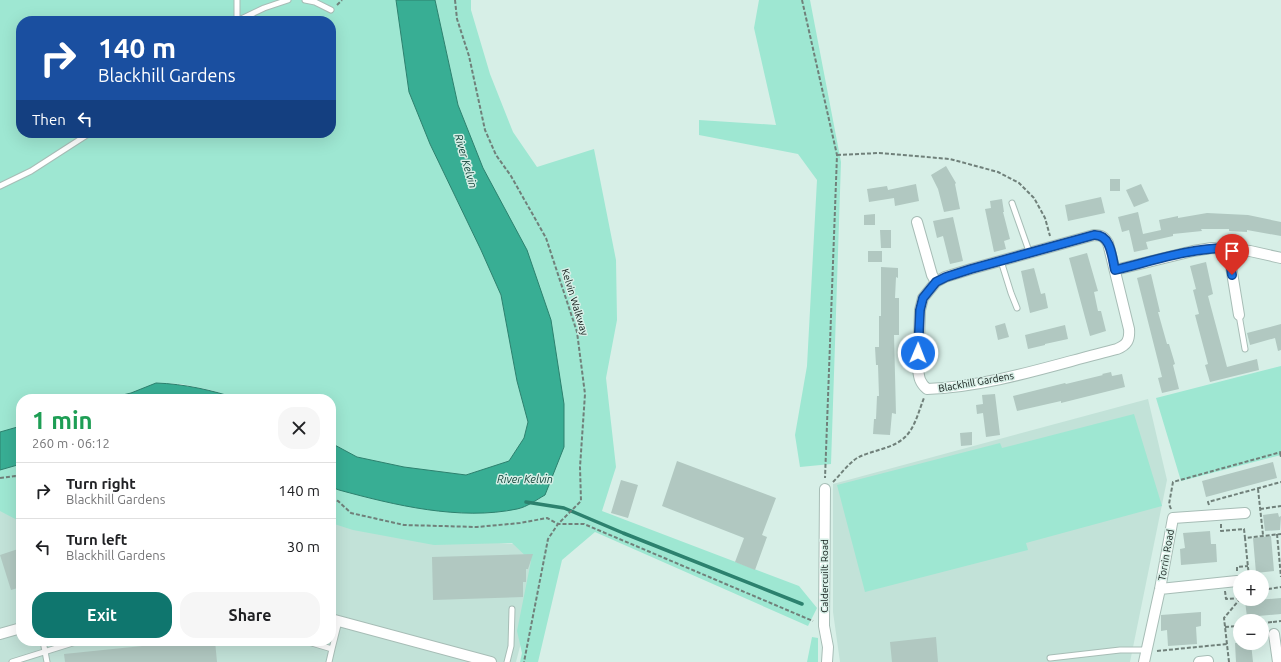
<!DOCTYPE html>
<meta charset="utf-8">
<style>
body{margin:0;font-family:Ubuntu,sans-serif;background:#f6f6f6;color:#202124;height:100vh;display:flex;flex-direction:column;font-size:15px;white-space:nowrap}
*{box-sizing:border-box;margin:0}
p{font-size:13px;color:#757577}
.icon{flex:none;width:22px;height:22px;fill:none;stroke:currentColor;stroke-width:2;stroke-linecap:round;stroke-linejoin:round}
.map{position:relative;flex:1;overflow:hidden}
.details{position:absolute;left:16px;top:394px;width:320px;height:252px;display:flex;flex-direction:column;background:#fff;border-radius:16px;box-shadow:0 4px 16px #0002}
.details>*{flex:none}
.hud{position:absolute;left:16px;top:16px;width:320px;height:122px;border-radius:16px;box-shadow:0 4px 16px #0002;background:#1a4fa0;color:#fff;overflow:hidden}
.controls{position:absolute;left:1233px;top:570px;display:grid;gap:8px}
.controls a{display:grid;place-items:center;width:36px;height:36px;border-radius:50%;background:#fff;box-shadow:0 4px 16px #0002;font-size:20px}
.pin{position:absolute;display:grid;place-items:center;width:34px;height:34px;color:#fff;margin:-41px -17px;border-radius:50% 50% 50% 0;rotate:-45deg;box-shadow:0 0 4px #0007}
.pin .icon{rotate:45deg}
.me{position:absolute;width:44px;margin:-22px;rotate:1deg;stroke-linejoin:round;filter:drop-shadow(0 0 3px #0008)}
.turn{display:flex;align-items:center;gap:14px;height:84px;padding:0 16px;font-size:18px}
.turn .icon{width:52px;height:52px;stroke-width:2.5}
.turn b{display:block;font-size:28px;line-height:34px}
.then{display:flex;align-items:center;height:38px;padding:0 16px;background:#0003;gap:8px;font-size:15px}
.round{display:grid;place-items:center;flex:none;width:42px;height:42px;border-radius:16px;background:#f6f6f6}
.overview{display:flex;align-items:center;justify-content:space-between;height:68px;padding:0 16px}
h1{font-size:24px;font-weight:600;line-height:30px;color:#1e9e55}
.action{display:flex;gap:8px;margin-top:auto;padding:8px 16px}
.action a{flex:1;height:46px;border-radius:16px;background:#0f766e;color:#fff;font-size:16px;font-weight:600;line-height:46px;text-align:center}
.action a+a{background:#f6f6f6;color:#202124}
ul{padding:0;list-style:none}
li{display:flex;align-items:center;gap:12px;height:56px;padding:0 16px;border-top:1px solid #e0e0e0}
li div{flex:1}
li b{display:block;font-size:15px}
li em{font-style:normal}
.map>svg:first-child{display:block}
.built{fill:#c2e2d8}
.green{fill:#9ee7d2;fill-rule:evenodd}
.water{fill:#38ae94;stroke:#2c816e}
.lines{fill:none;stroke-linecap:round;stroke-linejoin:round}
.stream{stroke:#2c816e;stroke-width:3.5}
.building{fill:#b1c8c1}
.lane-casing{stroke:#a7bdb6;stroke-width:7}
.street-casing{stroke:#a7bdb6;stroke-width:12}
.path{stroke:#70807a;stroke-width:2;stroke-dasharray:4 2;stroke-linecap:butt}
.lane{stroke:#fff;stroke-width:5}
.street{stroke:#fff;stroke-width:10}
.route-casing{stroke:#114b97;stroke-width:10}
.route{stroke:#1a73e8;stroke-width:7}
.labels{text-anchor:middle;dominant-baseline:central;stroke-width:3;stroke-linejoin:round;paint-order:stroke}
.street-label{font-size:10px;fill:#101815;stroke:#d7efe7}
.water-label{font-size:11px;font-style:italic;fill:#0e4136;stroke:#d7efe7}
</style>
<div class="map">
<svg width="1281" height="662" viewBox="0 0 1281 662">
<rect width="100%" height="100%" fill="#d7efe7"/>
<path class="built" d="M 1148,399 L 1167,480 L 1130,662 L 840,662 L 833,612 L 833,484 Z
M 21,491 L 21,641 L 331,641 L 331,517 L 394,536 L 546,546 L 516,662 L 0,662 L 0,495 Z"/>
<path class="green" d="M 0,0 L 396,0 L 409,92 L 430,144 L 481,250 L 501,295 L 517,381 L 528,422 L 524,438 L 509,461 L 466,475 L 404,467 L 357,457 L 331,443 L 331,399 L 239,399 L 210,390 L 181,384 L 156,383 L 131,393 L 106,399 L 21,399 L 21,426 L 0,432 ZM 21,21 L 331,21 L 331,133 L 21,133 Z
M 435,0 L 471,0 L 471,10 L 490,74 L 513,132 L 537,167 L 594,149 L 616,260 L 617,320 L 606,378 L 616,467 L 602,511 L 799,586 L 817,608 L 808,626 L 595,532 L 562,560 L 538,662 L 520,662 L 522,653 L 517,631 L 531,561 L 512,543 L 434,545 L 353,530 L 331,523 L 331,487 L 339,490 C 394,505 461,521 517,509 C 527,507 536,500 545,495 L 552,475 L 483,168 L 458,105 Z
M 759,0 L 810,0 L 841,162 L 831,464 L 800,467 L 795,435 L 807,366 L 817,180 L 798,154 L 699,135 L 699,120 L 776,125 L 754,28 Z
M 1281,366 L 1281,455 L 1181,481 L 1156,398 Z
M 1134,414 L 1162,506 L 1026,543 L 1028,550 L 865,592 L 837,485 L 1000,443 L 1002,448 Z
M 21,464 L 21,522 L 0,511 L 0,470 Z
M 812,637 L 818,638 L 818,662 L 807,662 Z"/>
<path class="water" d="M 396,0 L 435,0 L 458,105 L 483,168 L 527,250 L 551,320 L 564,404 L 564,447 L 545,495 C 536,500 527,507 517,509 C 460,521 394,505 339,490 L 331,487 L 331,443 L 357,457 L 404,467 L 466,475 L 509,461 L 524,438 L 528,422 L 517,381 L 501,295 L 481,250 L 430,144 L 409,92 Z
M 156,383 C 185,384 211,390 239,399 L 106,399 L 131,393 Z
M 21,426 L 21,464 L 0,470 L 0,432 Z"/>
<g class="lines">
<path class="stream" d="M 526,502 L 564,508 L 623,533 L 802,604"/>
</g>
<path class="building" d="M 946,166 L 956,183 L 955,184 L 960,209 L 944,212 L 938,189 L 931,175 Z
M 1110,179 L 1120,179 L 1120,191 L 1110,191 Z
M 916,184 L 919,201 L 895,206 L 894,198 L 869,202 L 867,189 L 887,186 L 888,190 Z
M 1141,184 L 1149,201 L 1134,207 L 1126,190 Z
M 1101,197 L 1105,213 L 1068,221 L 1065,205 Z
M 1002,199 L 1004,212 L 1003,212 L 1010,239 L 1004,241 L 1006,249 L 994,252 L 985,209 L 991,208 L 990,201 Z
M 1138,212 L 1143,234 L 1161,230 L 1159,220 L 1178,216 L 1178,218 L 1207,213 L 1248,215 L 1281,222 L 1281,236 L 1247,230 L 1247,232 L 1229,231 L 1229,229 L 1201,229 L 1202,231 L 1173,234 L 1173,236 L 1146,242 L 1148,249 L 1134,252 L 1129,230 L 1122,232 L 1118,217 Z
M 875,214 L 875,225 L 864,225 L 864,215 Z
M 953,217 L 963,261 L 950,264 L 943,236 L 937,238 L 933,221 Z
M 880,230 L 891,230 L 891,248 L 881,248 Z
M 868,251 L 882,251 L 882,262 L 868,262 Z
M 1087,253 L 1098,291 L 1094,292 L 1098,311 L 1101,311 L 1106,331 L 1090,336 L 1069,258 Z
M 1206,262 L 1213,294 L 1208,296 L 1227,367 L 1257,359 L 1259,370 L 1210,382 L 1205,365 L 1208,364 L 1195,315 L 1199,314 L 1193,290 L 1196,289 L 1190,266 Z
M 881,267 L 898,268 L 898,278 L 896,277 L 895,298 L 899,298 L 899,335 L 894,335 L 896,414 L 892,413 L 890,435 L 873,434 L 874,419 L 876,419 L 877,396 L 879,396 L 878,365 L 876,365 L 875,347 L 879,347 L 879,316 L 881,316 Z
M 1034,268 L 1041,294 L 1045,293 L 1048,308 L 1030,313 L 1021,271 Z
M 1151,274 L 1160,312 L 1158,312 L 1167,344 L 1169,344 L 1175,364 L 1173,365 L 1179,389 L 1162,393 L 1158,378 L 1162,377 L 1137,278 Z
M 1005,323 L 1009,337 L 998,340 L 995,326 Z
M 1281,324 L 1281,350 L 1278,351 L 1275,338 L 1250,345 L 1247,333 Z
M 1065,325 L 1068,339 L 1045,344 L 1045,345 L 1028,349 L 1025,335 Z
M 1111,372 L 1112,376 L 1122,374 L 1125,387 L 1061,403 L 1061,401 L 1017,411 L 1013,396 L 1065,383 L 1066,384 L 1103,375 L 1102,374 Z
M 995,394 L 1000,435 L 986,437 L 983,413 L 977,414 L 976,405 L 983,404 L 982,395 Z
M 972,432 L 972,445 L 961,446 L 960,433 Z
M 677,461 L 776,498 L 762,535 L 767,537 L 755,570 L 735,562 L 744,538 L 662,506 Z
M 1273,462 L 1277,478 L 1206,497 L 1202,481 Z
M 621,480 L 638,485 L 628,518 L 611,513 Z
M 1278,513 L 1279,517 L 1281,516 L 1280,530 L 1265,531 L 1263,515 Z
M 1210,531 L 1211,544 L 1216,544 L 1217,562 L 1181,565 L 1180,549 L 1185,548 L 1183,533 Z
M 1271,536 L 1274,571 L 1256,573 L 1253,538 Z
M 21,548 L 21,587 L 11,590 L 0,555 Z
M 533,554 L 528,569 L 526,569 L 526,582 L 523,582 L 523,597 L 433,600 L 432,557 Z
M 1281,598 L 1281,614 L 1247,617 L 1245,601 Z
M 1201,612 L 1201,626 L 1196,627 L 1197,644 L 1168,646 L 1167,630 L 1161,631 L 1161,615 Z
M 936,637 L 938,662 L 892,662 L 890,642 Z
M 191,641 L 215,641 L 217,662 L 65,662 L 64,654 Z
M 1235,643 L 1251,643 L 1253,662 L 1236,662 Z"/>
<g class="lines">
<defs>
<path id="lane" d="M 305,0 L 315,2 L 331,10
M 237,21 L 264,8 L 288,0
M 237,21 L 237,0
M 0,186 L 31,171 L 90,133
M 1012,203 L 1030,254
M 1001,261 L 1011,293 L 1017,308
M 1239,315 L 1245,349
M 43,641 L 47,662
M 305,641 L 332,649 L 339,621
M 1050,658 L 1120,650 L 1146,650
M 12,662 L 79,641
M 329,662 L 332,649
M 507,662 L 511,646 L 512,609"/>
<path id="street" d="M 917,222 L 932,275 L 936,282
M 1094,235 C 1102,235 1104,237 1108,243 L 1129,329 C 1130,340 1127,345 1117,349 C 1056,364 990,387 927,389 C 920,383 919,378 918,369 L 920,310 L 923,298 L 936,282 L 945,277 L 971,269 Z
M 1228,248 L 1239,315
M 1115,270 L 1193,251 L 1212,248 L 1250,251 L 1281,258
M 825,489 L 824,626 L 828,647 L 827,662
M 1160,589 L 1237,581
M 331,619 L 491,662
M 0,634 L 21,628
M 1274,634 L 1278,662
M 1144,662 L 1160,589 L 1173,518 L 1245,513
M 1199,662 L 1208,661"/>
</defs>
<use href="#lane" class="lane-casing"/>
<use href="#street" class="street-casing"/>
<path class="path" d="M 455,0 L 457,19 L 469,56 L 485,130 L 496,155 L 511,176 L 546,238 L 577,332 L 585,394 L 580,467 L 581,501 L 558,524 L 548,539 L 524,662
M 802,0 L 837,155 L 825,478
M 337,5 L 342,0
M 837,155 L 879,153 L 950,159 L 998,172 L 1019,183 L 1034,198 L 1045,218 L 1050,236
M 1280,453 L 1281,457
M 0,478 L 15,476 L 21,477
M 833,482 C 841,474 848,464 857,458 C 872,450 893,449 905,437 C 915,428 919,410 924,398
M 1258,489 L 1263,535
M 331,499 L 338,501 L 351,513 L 404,525 L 477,527 L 520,523 L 547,518 L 558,524 L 584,524 L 813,621
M 1209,505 L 1208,502 L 1281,482
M 1171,509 L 1169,504 L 1173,482 L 1281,452
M 1260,509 L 1281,506
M 1221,524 L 1221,531 L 1244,529 L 1245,538
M 1277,534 L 1281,577
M 1237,571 L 1237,567 L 1248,566
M 1249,577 L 1245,538 L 1281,534
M 1262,590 L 1281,587
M 1225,591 L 1226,599 L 1240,598
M 1273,622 L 1281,621
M 1262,623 L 1273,622 L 1273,623
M 1225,627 L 1240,626
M 1157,651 L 1227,644
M 1229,662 L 1224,618 L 1240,599"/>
<use href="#lane" class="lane"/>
<use href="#street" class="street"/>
</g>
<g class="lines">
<defs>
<path id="route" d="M 918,353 L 920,310 L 923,298 L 936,282 L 946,277 L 971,269 L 1094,235 C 1111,234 1112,257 1115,270 C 1152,261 1190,248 1228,248 L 1232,275"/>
</defs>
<use href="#route" class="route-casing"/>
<use href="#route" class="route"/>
</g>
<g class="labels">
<g class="street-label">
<text transform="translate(575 302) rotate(73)">Kelvin Walkway</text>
<text transform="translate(976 382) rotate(-10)">Blackhill Gardens</text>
<text transform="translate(1166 555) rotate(-80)">Torrin Road</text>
<text transform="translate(824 576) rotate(-90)">Caldercuilt Road</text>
</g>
<g class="water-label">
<text transform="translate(466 161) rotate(74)">River Kelvin</text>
<text x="525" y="479">River Kelvin</text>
</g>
</g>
</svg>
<div class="controls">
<a>+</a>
<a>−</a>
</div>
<div class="pin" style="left:1232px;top:275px;background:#d93025"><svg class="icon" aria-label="arrive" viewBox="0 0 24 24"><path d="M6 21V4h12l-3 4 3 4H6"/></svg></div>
<svg class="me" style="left:918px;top:353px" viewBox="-20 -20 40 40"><circle r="17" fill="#1a73e8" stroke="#fff" stroke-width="3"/><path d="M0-11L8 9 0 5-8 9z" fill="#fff"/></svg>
<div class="hud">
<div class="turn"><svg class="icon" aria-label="right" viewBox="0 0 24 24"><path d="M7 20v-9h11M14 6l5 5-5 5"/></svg><div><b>140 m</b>Blackhill Gardens</div></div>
<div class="then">Then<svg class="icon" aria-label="left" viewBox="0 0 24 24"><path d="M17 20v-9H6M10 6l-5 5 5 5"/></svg></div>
</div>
<section class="details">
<div class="overview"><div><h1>1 min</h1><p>260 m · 06:12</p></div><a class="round"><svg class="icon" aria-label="close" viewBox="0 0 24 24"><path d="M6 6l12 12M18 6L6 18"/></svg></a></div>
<ul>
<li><svg class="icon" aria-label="right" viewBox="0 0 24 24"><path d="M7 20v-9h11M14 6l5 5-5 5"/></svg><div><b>Turn right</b><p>Blackhill Gardens</p></div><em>140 m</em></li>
<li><svg class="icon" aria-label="left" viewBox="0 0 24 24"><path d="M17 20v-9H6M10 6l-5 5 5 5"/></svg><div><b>Turn left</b><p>Blackhill Gardens</p></div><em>30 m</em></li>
</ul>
<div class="action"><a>Exit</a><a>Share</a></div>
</section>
</div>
